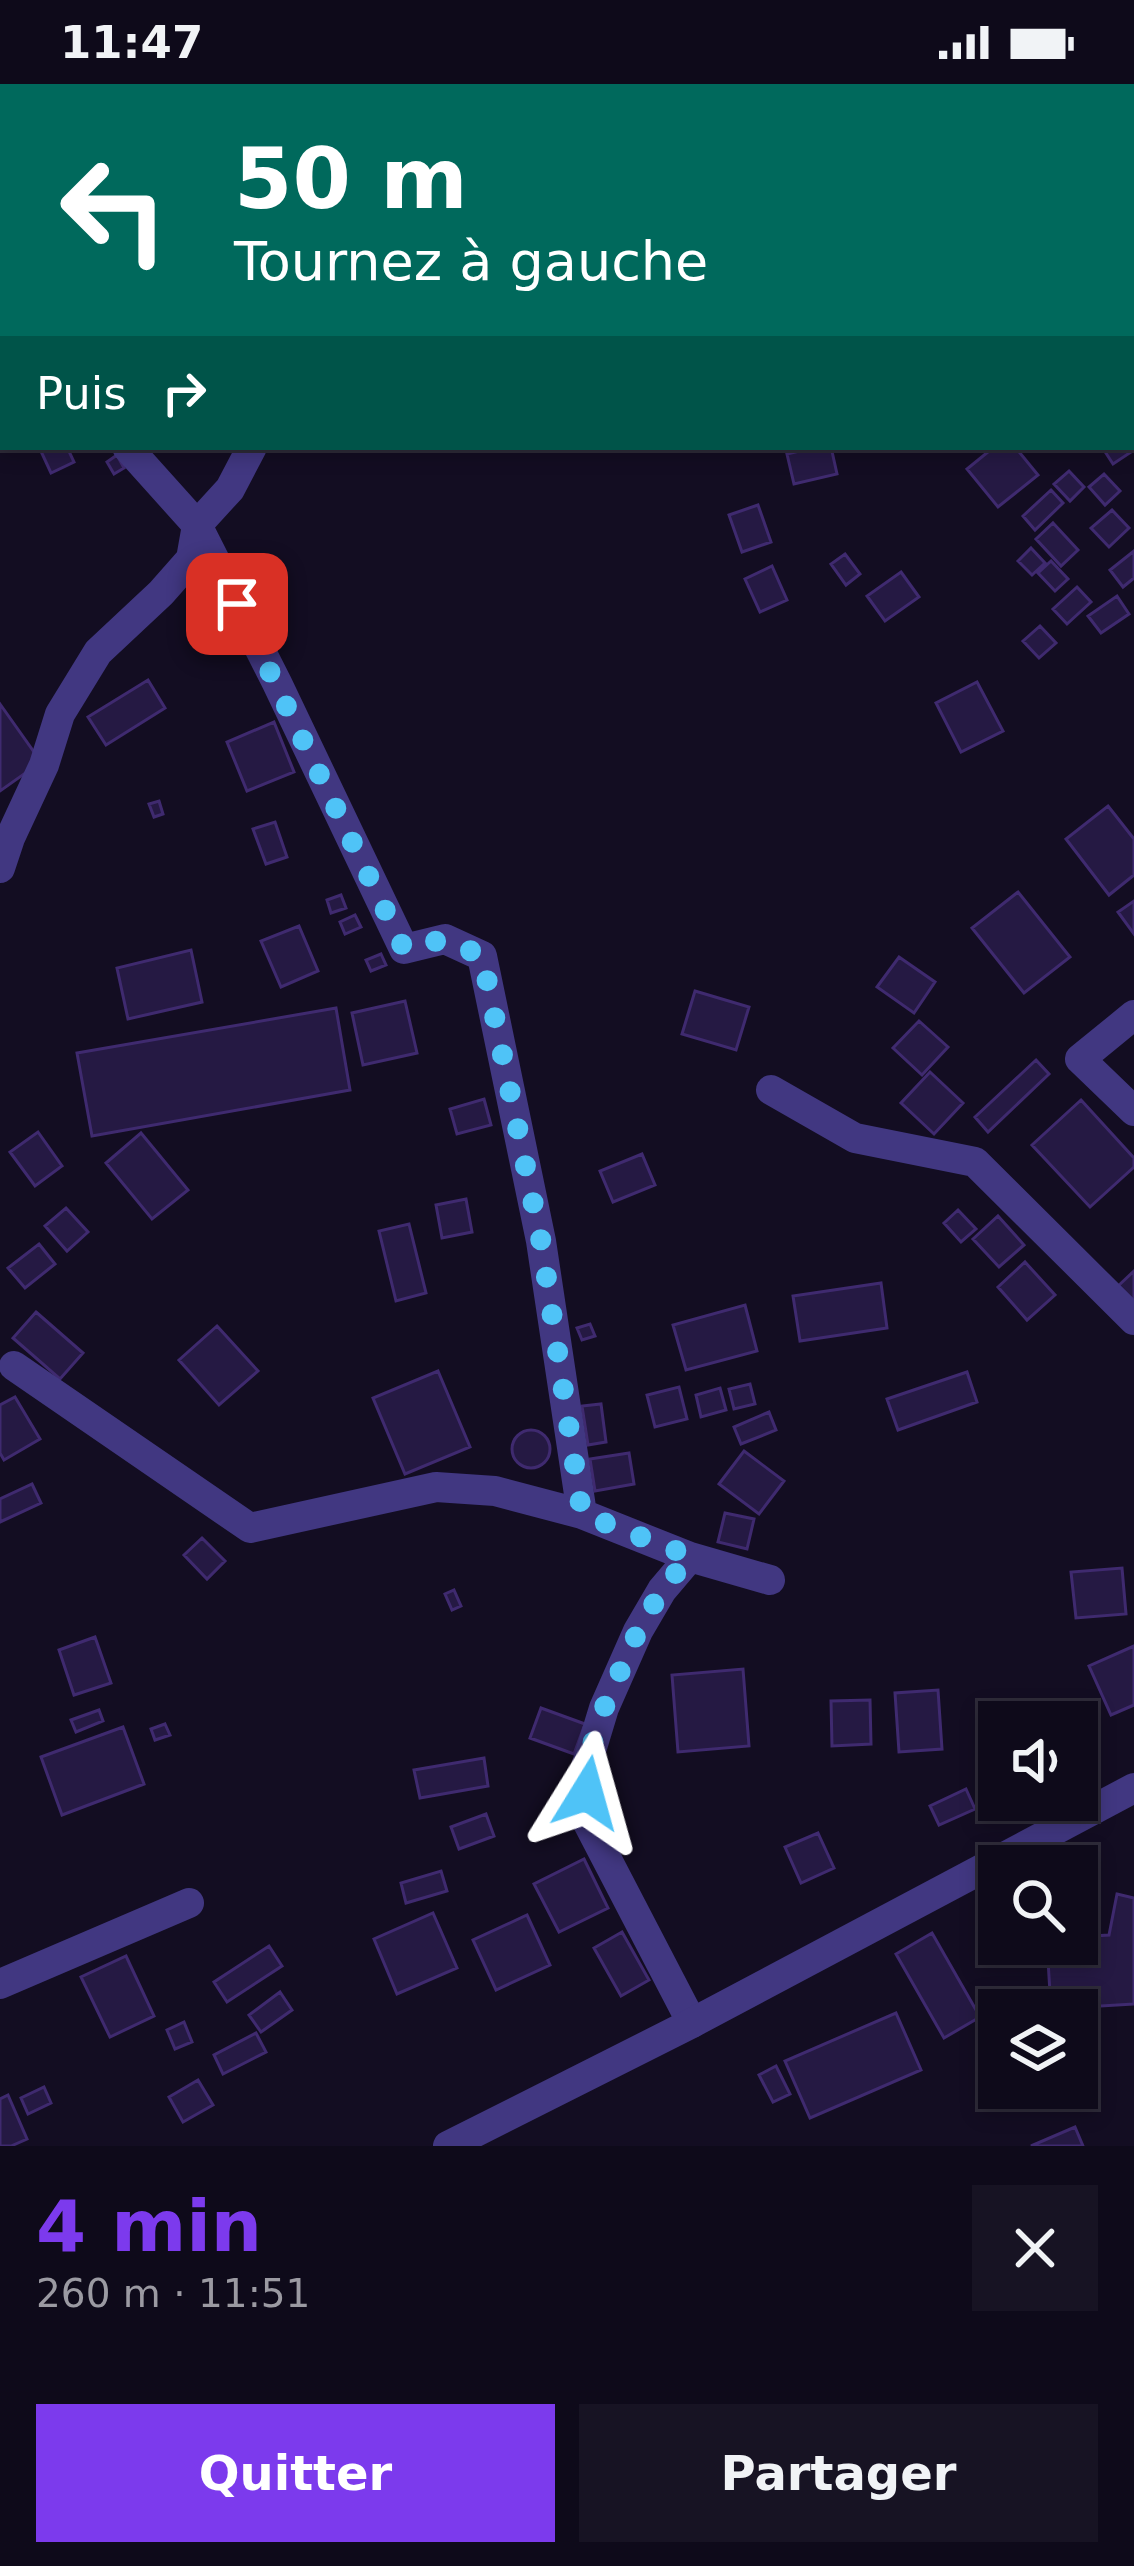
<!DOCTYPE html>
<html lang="fr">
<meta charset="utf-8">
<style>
body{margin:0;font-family:"DejaVu Sans",sans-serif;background:#171323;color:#f1f3f6;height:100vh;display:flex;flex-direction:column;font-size:45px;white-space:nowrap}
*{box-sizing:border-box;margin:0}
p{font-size:39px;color:#9b9aa2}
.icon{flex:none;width:66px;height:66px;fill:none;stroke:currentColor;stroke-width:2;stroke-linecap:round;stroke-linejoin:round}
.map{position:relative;height:2062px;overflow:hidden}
.side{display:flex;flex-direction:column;background:#0e0a1a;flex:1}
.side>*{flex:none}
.top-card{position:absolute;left:0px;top:0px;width:1134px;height:366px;box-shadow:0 6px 18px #0003,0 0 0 3px #2e2b39;background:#00695c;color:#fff;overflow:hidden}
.fabs{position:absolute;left:978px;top:1617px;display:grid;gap:24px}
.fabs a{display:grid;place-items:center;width:120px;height:120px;border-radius:0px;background:#0e0a1a;box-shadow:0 6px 18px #0003,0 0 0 3px #2e2b39;font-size:60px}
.pin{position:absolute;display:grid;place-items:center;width:102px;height:102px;color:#fff;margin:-51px;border-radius:24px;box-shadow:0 6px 18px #0006}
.me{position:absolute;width:132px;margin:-66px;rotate:8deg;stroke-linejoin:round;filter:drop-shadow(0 0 9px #0008)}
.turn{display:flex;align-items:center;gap:42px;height:252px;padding:0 36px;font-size:54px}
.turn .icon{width:156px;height:156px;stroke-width:2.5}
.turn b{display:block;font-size:84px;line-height:102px}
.then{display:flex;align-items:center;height:114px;padding:0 36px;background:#0003;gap:24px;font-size:45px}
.round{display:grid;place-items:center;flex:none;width:126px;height:126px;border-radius:0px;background:#171323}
.headline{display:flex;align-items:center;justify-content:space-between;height:204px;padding:0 36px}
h1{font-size:72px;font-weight:800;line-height:90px;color:#7c3aed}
.primary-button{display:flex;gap:24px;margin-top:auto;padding:24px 36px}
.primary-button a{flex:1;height:138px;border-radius:0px;background:#7c3aed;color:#fff;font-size:48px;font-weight:800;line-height:138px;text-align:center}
.primary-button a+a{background:#171323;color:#f1f3f6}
.status{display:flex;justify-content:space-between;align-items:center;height:84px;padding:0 60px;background:#0e0a1a;direction:ltr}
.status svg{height:33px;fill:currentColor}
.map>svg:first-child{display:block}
.building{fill:#251943;stroke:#3f2a6f;stroke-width:3}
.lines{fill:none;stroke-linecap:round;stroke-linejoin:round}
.minor{stroke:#413781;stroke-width:30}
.tertiary{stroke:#413781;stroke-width:30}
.route{stroke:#4fc3f7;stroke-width:21;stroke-dasharray:0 37.8}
</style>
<div class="status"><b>11:47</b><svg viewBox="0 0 49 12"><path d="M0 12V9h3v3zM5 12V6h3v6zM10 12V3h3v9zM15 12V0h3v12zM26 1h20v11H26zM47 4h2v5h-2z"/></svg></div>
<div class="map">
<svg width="1134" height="2062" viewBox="0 0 1134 2062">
<rect width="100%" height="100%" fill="#130d22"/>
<path class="building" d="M 78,0 L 179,0 L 179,3 L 78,3 Z
M 1131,355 L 1134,366 L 1113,380 L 1102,363 L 1131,363 Z
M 39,363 L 67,363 L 74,378 L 51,389 Z
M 816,363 L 831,363 L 837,390 L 794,400 L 787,370 Z
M 994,363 L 1015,363 L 1038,391 L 998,423 L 967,385 Z
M 117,371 L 124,384 L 114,390 L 107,378 Z
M 1069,387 L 1084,403 L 1070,417 L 1054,400 Z
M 1104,390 L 1120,407 L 1105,421 L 1089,403 Z
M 1051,406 L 1063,419 L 1035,446 L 1023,432 Z
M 758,421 L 771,458 L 742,468 L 729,431 Z
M 1112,426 L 1129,444 L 1109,463 L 1091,444 Z
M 1053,439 L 1078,466 L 1061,482 L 1036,455 Z
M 1031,464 L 1045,479 L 1032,491 L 1018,477 Z
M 1134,467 L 1134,494 L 1123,503 L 1110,486 Z
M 845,470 L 860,490 L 846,501 L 831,480 Z
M 1051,477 L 1068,495 L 1055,507 L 1038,489 Z
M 772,482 L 787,516 L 760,528 L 745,495 Z
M 901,488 L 919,513 L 885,537 L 867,512 Z
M 1077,503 L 1091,518 L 1067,540 L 1053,525 Z
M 1117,512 L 1129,530 L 1101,549 L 1088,532 Z
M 1040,542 L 1056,559 L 1039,574 L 1023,557 Z
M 148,596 L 165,624 L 106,661 L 88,633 Z
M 977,598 L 1003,647 L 961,668 L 936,619 Z
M 0,620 L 41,678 L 0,707 Z
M 274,638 L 294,688 L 247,707 L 227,658 Z
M 159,717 L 163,730 L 154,733 L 149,720 Z
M 1108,722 L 1134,755 L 1134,791 L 1109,811 L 1066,755 Z
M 275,738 L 287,773 L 266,780 L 253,745 Z
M 1018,808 L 1070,873 L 1024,909 L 972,844 Z
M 341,811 L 346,824 L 331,829 L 327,816 Z
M 1134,817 L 1134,850 L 1118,828 Z
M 355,831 L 361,843 L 345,850 L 340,838 Z
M 299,842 L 318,887 L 281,903 L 261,857 Z
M 191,866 L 202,918 L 128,935 L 117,884 Z
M 381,870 L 386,881 L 371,887 L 366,876 Z
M 899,873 L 935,898 L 914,929 L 877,903 Z
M 695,907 L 749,923 L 736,966 L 682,950 Z
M 405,917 L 417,969 L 363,981 L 352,929 Z
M 336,924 L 350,1006 L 92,1052 L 77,969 Z
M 919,937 L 948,963 L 922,991 L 893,964 Z
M 1036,976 L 1049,990 L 988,1048 L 975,1033 Z
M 930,988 L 963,1019 L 934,1050 L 901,1019 Z
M 484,1015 L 491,1041 L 457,1050 L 450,1025 Z
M 1081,1016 L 1134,1074 L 1134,1083 L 1090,1123 L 1032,1061 Z
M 38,1048 L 62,1082 L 35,1102 L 10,1068 Z
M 141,1049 L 188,1106 L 152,1135 L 106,1079 Z
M 642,1070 L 655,1101 L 613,1118 L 600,1087 Z
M 466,1115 L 472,1148 L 442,1154 L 436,1121 Z
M 66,1124 L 88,1148 L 67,1167 L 45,1142 Z
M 958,1126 L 976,1145 L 961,1158 L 944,1139 Z
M 998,1132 L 1024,1161 L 999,1183 L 973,1155 Z
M 409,1140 L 426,1209 L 396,1217 L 379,1147 Z
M 39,1160 L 55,1180 L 25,1204 L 8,1184 Z
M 1025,1178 L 1055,1211 L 1027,1236 L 998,1203 Z
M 1134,1187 L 1134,1222 L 1117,1203 Z
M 881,1199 L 887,1244 L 800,1257 L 793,1212 Z
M 745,1221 L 757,1267 L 686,1286 L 673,1241 Z
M 36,1228 L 83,1269 L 60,1295 L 13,1254 Z
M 590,1240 L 595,1252 L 582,1256 L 577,1244 Z
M 217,1242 L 258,1287 L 219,1321 L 179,1276 Z
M 438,1287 L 470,1363 L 405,1390 L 373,1314 Z
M 967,1288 L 977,1318 L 898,1346 L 887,1315 Z
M 750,1300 L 755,1320 L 734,1325 L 729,1305 Z
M 679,1303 L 687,1335 L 655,1343 L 647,1311 Z
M 720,1304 L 726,1326 L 701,1333 L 696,1311 Z
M 15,1313 L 40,1355 L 4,1376 L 0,1369 L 0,1321 Z
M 601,1320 L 606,1358 L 588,1361 L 582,1322 Z
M 769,1328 L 776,1346 L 741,1360 L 734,1343 Z
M512 1365a19 19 0 1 1 38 0a19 19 0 1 1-38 0Z
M 744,1367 L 784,1397 L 759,1430 L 719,1400 Z
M 629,1369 L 634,1400 L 595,1407 L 590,1375 Z
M 32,1400 L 41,1419 L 0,1438 L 0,1415 Z
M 725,1429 L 754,1435 L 747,1465 L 718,1458 Z
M 202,1454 L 225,1477 L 207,1495 L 184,1471 Z
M 1122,1484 L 1126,1530 L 1076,1534 L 1071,1488 Z
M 454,1506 L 461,1522 L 452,1526 L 445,1510 Z
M 95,1553 L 111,1599 L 74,1611 L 59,1566 Z
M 1134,1562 L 1134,1621 L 1111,1631 L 1089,1582 Z
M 743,1585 L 749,1662 L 678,1668 L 672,1591 Z
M 938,1606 L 942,1665 L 899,1668 L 895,1609 Z
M 870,1616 L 871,1660 L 832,1662 L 831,1617 Z
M 541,1624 L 585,1640 L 574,1670 L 530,1654 Z
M 99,1626 L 103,1637 L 76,1648 L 71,1636 Z
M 165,1640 L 170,1651 L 155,1656 L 151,1645 Z
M 123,1643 L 144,1700 L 62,1731 L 41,1673 Z
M 484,1674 L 488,1702 L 420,1714 L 414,1686 Z
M 966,1705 L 975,1725 L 939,1741 L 930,1722 Z
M 486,1730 L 494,1752 L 459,1765 L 451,1743 Z
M 818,1749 L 834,1784 L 801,1799 L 785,1763 Z
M 584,1775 L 608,1824 L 559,1848 L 534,1800 Z
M 441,1787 L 447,1807 L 406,1819 L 401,1799 Z
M 1117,1810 L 1134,1814 L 1134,1920 L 1051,1925 L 1047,1860 L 1077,1860 L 1077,1853 L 1109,1851 Z
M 433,1829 L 457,1884 L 397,1910 L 374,1855 Z
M 527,1831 L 550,1881 L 496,1906 L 473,1856 Z
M 622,1848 L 649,1896 L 621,1912 L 594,1864 Z
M 932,1849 L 980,1933 L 944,1954 L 896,1870 Z
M 269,1862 L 282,1882 L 227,1918 L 214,1898 Z
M 126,1872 L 154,1932 L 110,1953 L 81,1893 Z
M 280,1908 L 292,1926 L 261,1948 L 249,1931 Z
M 896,1929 L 921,1986 L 810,2034 L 785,1977 Z
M 184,1938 L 192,1958 L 175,1965 L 167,1946 Z
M 256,1949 L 266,1968 L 223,1990 L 214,1971 Z
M 776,1982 L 790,2010 L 773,2018 L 759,1991 Z
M 198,1996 L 213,2021 L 183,2038 L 169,2013 Z
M 44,2003 L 51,2019 L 28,2030 L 21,2014 Z
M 8,2011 L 27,2055 L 11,2062 L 0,2062 L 0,2015 Z
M 1075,2043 L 1083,2062 L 1031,2062 Z"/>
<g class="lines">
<path class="minor" d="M 870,0 L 872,3
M 1131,115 L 1134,115
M 0,238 L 3,241
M 252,363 L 230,405 L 197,441 L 277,599 L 404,865 L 445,855 L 482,872 L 541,1157 L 582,1430
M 0,784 L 10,754 L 44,681 L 60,630 L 98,568 L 161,509 L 191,475 L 197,441 L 127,363
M 1134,931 L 1080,975 L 1134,1027
M 771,1006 L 855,1054 L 975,1078 L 1134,1236
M 14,1282 L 250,1444 L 436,1403 L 495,1407 L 582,1430 L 690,1473 L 770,1496
M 690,1473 L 662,1506 L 638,1547 L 604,1624 L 587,1680 L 588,1739 L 692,1939
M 0,1900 L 189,1819"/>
<path class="tertiary" d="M 448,2062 L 692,1939 L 1134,1704"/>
</g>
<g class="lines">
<path class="route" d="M 237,520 L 404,865 L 445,855 L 482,872 L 541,1157 L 582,1430 L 690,1472 L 662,1506 L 638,1547 L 604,1624 L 586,1680 L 587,1709"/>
</g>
</svg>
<div class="fabs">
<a><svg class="icon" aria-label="sound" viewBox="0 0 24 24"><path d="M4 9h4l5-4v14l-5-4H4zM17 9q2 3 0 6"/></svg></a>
<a><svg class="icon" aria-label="search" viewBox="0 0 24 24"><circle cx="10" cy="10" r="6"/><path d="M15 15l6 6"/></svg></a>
<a><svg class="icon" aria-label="layers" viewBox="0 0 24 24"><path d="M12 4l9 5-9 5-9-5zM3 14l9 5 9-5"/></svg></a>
</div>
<div class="pin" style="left:237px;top:520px;background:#d93025"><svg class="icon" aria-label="arrive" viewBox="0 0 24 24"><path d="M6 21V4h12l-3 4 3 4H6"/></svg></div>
<svg class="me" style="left:587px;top:1709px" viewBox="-20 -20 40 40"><path d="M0-17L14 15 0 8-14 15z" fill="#4fc3f7" stroke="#fff" stroke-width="4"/></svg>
<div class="top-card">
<div class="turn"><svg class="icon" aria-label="left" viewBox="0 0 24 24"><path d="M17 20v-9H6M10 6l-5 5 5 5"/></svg><div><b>50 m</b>Tournez à gauche</div></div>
<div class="then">Puis<svg class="icon" aria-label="right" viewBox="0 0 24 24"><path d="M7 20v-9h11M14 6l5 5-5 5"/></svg></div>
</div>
</div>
<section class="side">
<div class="headline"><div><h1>4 min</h1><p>260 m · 11:51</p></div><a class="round"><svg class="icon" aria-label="close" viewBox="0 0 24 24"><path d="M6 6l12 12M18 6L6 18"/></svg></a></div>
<div class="primary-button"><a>Quitter</a><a>Partager</a></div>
</section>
